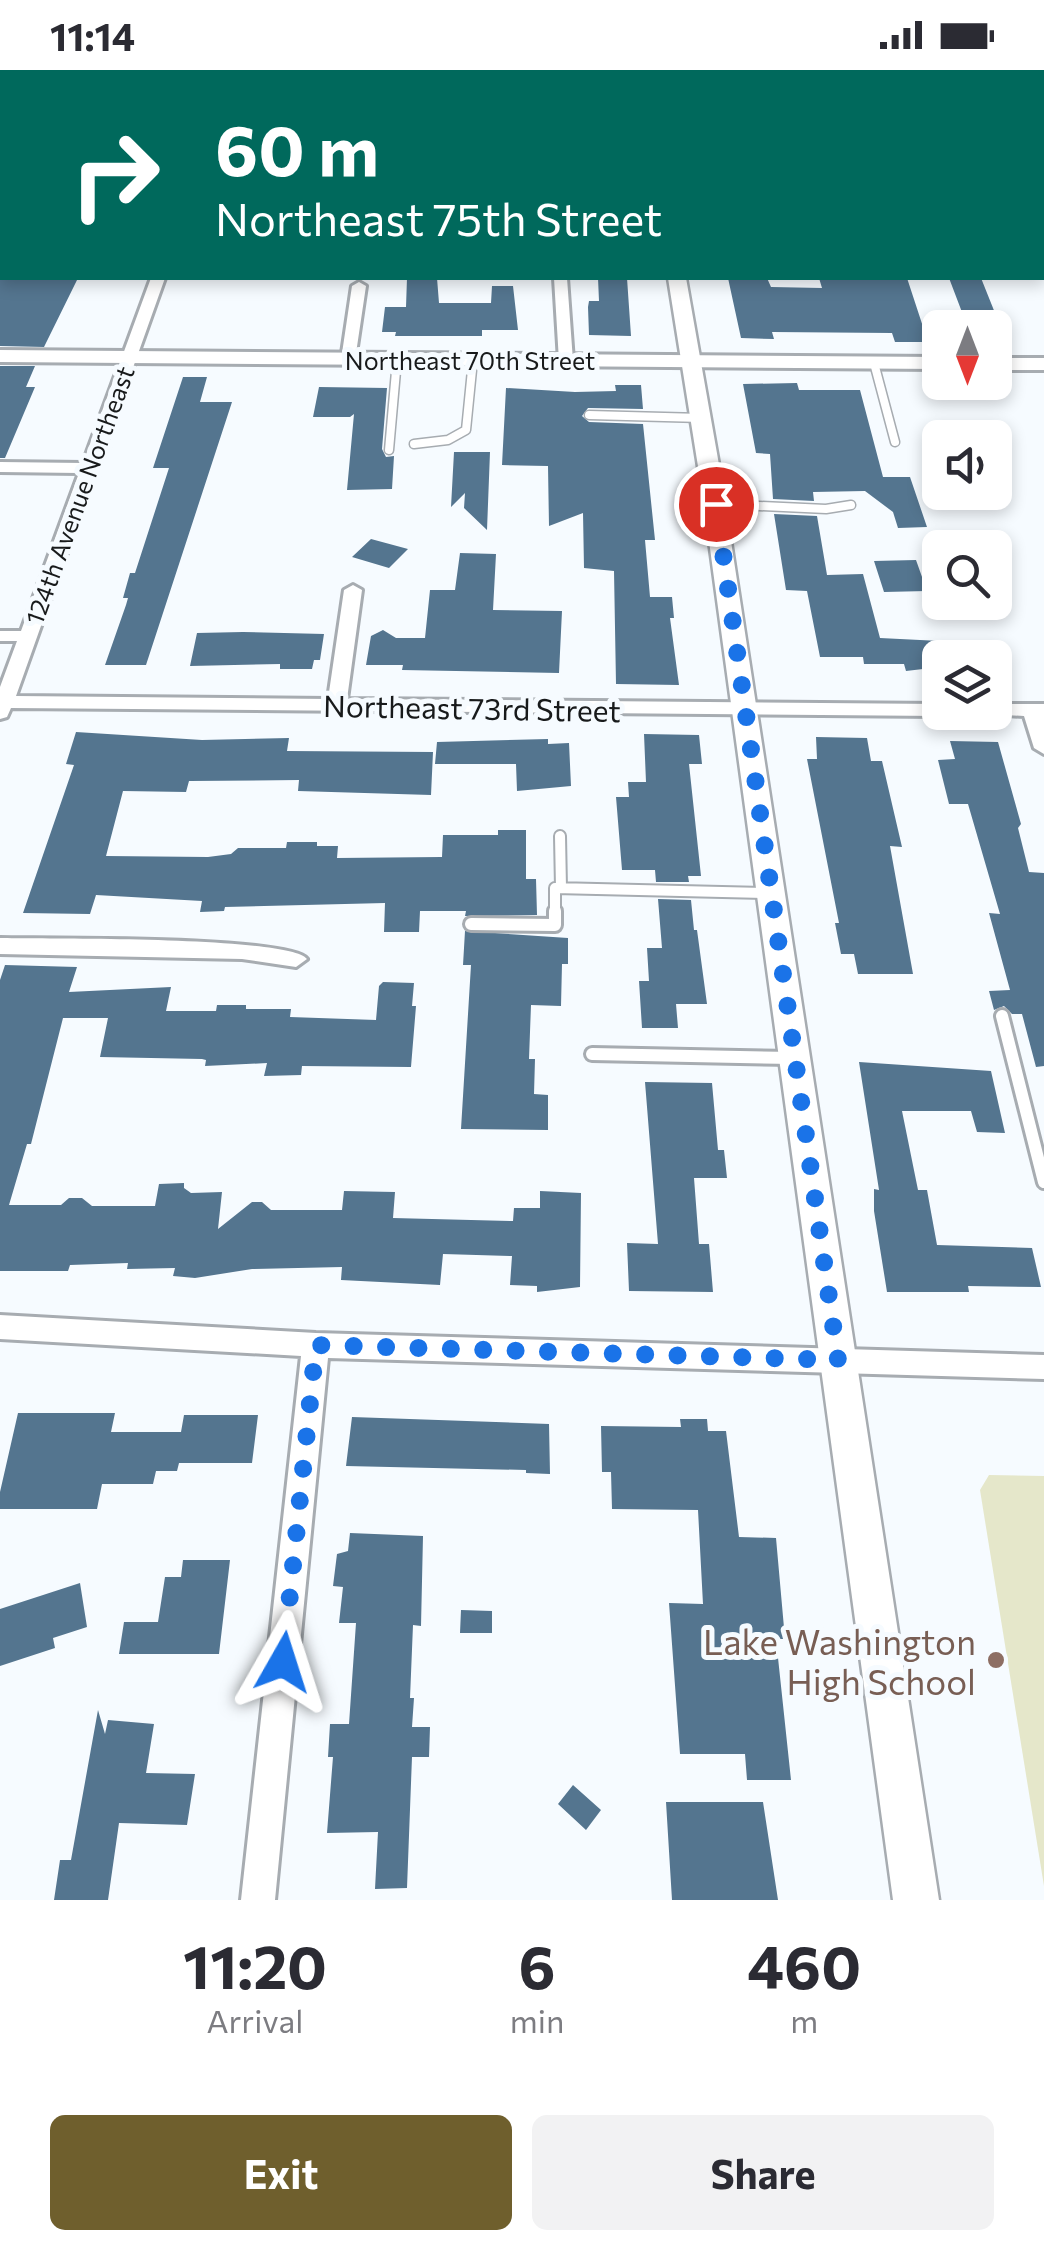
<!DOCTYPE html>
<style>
body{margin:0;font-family:Commissioner,sans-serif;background:#f2f2f3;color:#2b2b33;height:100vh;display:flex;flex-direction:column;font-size:38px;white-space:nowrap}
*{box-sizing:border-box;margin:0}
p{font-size:32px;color:#7c7c81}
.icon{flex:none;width:55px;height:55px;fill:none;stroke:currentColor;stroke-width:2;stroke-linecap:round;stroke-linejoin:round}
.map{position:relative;height:1830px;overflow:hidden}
.drawer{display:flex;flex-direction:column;background:#fff;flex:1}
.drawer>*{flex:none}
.guide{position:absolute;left:0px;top:0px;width:1045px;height:210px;box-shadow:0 5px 15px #0003;background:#00695c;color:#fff;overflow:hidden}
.needle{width:65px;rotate:180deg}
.buttons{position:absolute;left:922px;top:240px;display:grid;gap:20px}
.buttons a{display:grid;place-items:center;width:90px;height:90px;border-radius:15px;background:#fff;box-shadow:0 5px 15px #0003;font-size:50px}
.pin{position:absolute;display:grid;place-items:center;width:85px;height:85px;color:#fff;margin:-42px;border:5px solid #fff;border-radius:50%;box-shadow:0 2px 10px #0007}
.me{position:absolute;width:110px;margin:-55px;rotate:6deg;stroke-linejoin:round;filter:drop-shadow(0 0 8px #0008)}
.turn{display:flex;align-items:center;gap:35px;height:210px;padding:0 50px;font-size:45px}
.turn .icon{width:130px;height:130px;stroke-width:2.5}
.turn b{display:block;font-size:70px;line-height:85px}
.eta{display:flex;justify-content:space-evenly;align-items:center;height:170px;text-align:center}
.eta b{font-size:60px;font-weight:700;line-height:70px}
.cta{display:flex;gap:20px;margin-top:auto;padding:20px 50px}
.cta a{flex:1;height:115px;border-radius:15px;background:#6f5f2d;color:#fff;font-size:40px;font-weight:700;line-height:115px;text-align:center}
.cta a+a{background:#f2f2f3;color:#2b2b33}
.status{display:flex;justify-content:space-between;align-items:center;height:70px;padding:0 50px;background:#fff;direction:ltr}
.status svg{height:28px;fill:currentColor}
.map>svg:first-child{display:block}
.green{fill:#e5e7ca}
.building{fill:#54758f}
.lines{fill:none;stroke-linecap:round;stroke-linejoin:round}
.service-far2-casing{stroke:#a7acb1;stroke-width:11}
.service-far1-casing{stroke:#a7acb1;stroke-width:14}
.service-casing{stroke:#a7acb1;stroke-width:18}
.minor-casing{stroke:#a7acb1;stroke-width:6}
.tertiary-casing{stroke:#a7acb1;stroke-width:5}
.secondary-casing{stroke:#a7acb1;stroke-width:6}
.service-far2{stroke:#fff;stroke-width:8}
.service-far1{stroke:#fff;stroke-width:10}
.service{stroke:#fff;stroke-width:12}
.minor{fill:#fff;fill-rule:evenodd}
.tertiary{fill:#fff;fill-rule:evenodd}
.secondary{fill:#fff;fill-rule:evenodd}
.route{stroke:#1a73e8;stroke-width:18;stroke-dasharray:0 32.4}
.education-dot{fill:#8d6e63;stroke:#f6fbff;stroke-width:4}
.labels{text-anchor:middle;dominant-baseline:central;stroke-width:10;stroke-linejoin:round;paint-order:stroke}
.far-street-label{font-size:25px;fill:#181a1b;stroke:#f6fbff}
.street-label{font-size:30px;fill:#181a1b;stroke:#f6fbff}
.near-education-label{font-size:35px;fill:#785e54;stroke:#f6fbff;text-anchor:end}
</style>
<div class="status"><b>11:14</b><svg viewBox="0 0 49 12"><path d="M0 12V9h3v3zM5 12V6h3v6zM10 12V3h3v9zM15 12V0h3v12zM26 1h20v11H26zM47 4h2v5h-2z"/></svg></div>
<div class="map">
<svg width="1044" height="1830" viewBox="0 0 1044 1830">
<rect width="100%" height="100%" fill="#f6fbff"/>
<path class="green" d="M 989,1405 L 1044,1406 L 1044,1816 L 980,1420 Z"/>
<path class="building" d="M 0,208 L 78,208 L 44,277 L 0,276 Z
M 407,208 L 437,208 L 439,233 L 491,233 L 492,216 L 513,216 L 518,260 L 482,260 L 482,266 L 395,266 L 396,262 L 382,262 L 385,237 L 406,237 Z
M 598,208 L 627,208 L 631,266 L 589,265 L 588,237 L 589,231 L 599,231 Z
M 728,208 L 767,208 L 771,217 L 822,218 L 819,208 L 907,208 L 928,272 L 895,272 L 892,263 L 772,262 L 774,269 L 741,268 Z
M 949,208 L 981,208 L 1001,258 L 968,258 Z
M 0,296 L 35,296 L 26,317 L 35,317 L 5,388 L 0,388 Z
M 183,307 L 207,307 L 200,332 L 232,332 L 146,595 L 105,595 L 126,535 L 128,528 L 123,528 L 130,503 L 135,503 L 169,398 L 153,398 Z
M 797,313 L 799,320 L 860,320 L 883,407 L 910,407 L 927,457 L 898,458 L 893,442 L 865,421 L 813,422 L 814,431 L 773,429 L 770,384 L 756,383 L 743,314 Z
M 615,315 L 641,315 L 643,339 L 588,338 L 582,346 L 589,352 L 643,354 L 655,470 L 645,470 L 650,527 L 672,527 L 674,548 L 670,548 L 679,615 L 616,614 L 614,501 L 584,498 L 583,443 L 549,456 L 548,396 L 502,395 L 506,318 L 575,322 L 616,321 Z
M 319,317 L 387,318 L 382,379 L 386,387 L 394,386 L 392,419 L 347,420 L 354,344 L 350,347 L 313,347 Z
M 454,382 L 490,382 L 487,460 L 464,438 L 465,423 L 451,437 Z
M 774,444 L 817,446 L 827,505 L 863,504 L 880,568 L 940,571 L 940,597 L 906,601 L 904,594 L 864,594 L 863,587 L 820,587 L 807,521 L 786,520 Z
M 371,469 L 408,479 L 389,498 L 352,487 Z
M 460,483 L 496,484 L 493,540 L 562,541 L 559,603 L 402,600 L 403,595 L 366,595 L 371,566 L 383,560 L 396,568 L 425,568 L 430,520 L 455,520 Z
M 916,490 L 927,521 L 884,522 L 874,491 Z
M 197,563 L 243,562 L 324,564 L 320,590 L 314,590 L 312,599 L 280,599 L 280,594 L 190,596 Z
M 76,662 L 202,670 L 289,668 L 287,681 L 433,682 L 431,725 L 298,721 L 299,710 L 189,711 L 186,722 L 123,721 L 106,786 L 208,787 L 231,784 L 238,778 L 286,778 L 287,772 L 317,772 L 317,776 L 338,776 L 337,788 L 442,787 L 443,765 L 498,765 L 498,760 L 526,760 L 526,809 L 536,809 L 537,845 L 465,846 L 466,841 L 420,841 L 419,862 L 384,862 L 385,833 L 225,837 L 224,841 L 200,842 L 202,831 L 96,825 L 90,844 L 23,843 L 74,695 L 66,694 Z
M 644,664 L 699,665 L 702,694 L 689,694 L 701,806 L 688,806 L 689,812 L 656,812 L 655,800 L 622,800 L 616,727 L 629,727 L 628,712 L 646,712 Z
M 816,667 L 867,668 L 871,691 L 882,691 L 902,777 L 890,776 L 913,904 L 858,904 L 854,884 L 841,884 L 835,853 L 839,853 L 807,689 L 817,689 Z
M 548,669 L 548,674 L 569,673 L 571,716 L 517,721 L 516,694 L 435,694 L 437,672 Z
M 950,671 L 998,672 L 1021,754 L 1018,758 L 1029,802 L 1044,803 L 1044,996 L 1036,997 L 1022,944 L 1012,944 L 1004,936 L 994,940 L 989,921 L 1010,920 L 989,843 L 1000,844 L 968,734 L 949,734 L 938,690 L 955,689 Z
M 658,829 L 691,830 L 694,860 L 697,860 L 707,934 L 676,934 L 678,958 L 642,958 L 639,911 L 649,911 L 647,878 L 662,878 Z
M 465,861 L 568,868 L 568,894 L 562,894 L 561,936 L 531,935 L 529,989 L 535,989 L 534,1024 L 548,1025 L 548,1060 L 461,1059 L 471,895 L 463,895 Z
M 5,895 L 77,897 L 69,922 L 171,917 L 166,941 L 216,941 L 217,935 L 246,935 L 246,939 L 291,939 L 290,947 L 376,950 L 379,916 L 383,912 L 414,913 L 412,936 L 416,936 L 411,997 L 302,996 L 301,1005 L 264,1006 L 267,993 L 205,996 L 206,990 L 202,989 L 100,987 L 108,948 L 63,948 L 31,1074 L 27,1074 L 9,1135 L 61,1135 L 69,1128 L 82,1128 L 92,1136 L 155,1136 L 159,1114 L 184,1113 L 184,1118 L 191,1123 L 222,1122 L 218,1159 L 252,1132 L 262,1132 L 271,1140 L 342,1140 L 344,1121 L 395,1122 L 393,1148 L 513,1151 L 514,1138 L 540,1138 L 540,1121 L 581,1123 L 580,1217 L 537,1222 L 537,1216 L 510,1215 L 512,1186 L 443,1184 L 440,1215 L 341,1210 L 342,1197 L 252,1199 L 195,1208 L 173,1206 L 175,1198 L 127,1199 L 128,1193 L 70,1195 L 68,1201 L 0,1201 L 0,910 Z
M 859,992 L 991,1001 L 1005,1063 L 977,1062 L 971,1041 L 902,1041 L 918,1120 L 927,1120 L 937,1175 L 1032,1178 L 1041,1217 L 968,1216 L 969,1222 L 887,1222 L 874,1141 L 874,1119 L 879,1120 Z
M 645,1012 L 712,1013 L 718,1080 L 724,1080 L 727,1108 L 694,1108 L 699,1174 L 709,1174 L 713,1222 L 629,1221 L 627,1173 L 658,1174 Z
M 18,1343 L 115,1343 L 111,1362 L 181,1362 L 184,1345 L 258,1345 L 252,1393 L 179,1393 L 177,1401 L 156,1401 L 153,1414 L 102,1414 L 97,1439 L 0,1439 L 0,1422 Z
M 352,1347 L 549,1354 L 550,1404 L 526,1403 L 526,1400 L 346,1396 Z
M 680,1349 L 707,1349 L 708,1361 L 726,1361 L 739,1467 L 776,1468 L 785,1569 L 776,1569 L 791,1710 L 747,1710 L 745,1684 L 680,1684 L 669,1533 L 703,1534 L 698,1440 L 612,1439 L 611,1402 L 602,1402 L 601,1356 L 681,1357 Z
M 350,1463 L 423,1466 L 421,1556 L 413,1555 L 410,1628 L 414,1628 L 412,1657 L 430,1657 L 429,1687 L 412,1687 L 407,1818 L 375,1819 L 378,1762 L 327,1763 L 333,1687 L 328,1687 L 330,1654 L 349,1654 L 356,1553 L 339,1553 L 343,1517 L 333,1516 L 337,1484 L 348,1481 Z
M 183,1490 L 230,1490 L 219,1584 L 119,1584 L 124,1552 L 158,1552 L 165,1507 L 181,1507 Z
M 80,1513 L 87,1557 L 53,1568 L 55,1578 L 0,1596 L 0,1539 Z
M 461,1540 L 492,1541 L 492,1563 L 460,1563 Z
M 98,1640 L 105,1664 L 108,1650 L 154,1654 L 146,1703 L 195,1704 L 187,1755 L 119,1753 L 108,1830 L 54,1830 L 60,1790 L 71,1790 Z
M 573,1715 L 601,1740 L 586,1760 L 558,1734 Z
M 666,1732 L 763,1732 L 778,1830 L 672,1830 Z"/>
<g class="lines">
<defs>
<path id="service-far2" d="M 874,293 L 895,372
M 589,345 L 702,348
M 414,374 L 448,370 L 466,360 L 473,290
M 389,380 L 397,290
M 715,434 L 826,439 L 851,435"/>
<path id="service-far1" d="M 560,766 L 561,818
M 555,844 L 555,818 L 769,823"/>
<path id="service" d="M 471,854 L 555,855 L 555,841
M 1002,946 L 1044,1112
M 592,984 L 793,988"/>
<path id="minor" d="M 1042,122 L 1044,123 L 1042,131 Z
M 151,208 L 165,208 L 16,626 L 328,629 L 344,520 L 353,515 L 362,520 L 347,629 L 940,634 L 940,642 L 948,642 L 940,646 L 11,638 L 7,647 L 0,649 L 0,617 L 17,571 L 0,571 L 0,561 L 21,561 L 79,403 L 0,402 L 0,392 L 83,393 Z
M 554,208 L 567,208 L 573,291 L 566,295 L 559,291 Z
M 359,212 L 366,216 L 355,290 L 348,294 L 341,290 L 352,216 Z
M 995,634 L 1044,634 L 1044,684 L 1034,678 L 1024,646 L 988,644 L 995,642 Z
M 0,868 C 43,869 290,866 307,889 L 296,897 L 242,889 L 0,884 Z
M 0,1245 L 316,1263 L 1044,1285 L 1044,1309 L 328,1288 L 275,1830 L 241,1830 L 301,1286 L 0,1269 Z"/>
<path id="tertiary" d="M 641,0 L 655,0 L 656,2 L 642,2 Z
M 668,208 L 686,208 L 721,406 L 939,1830 L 893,1830 L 704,434 Z"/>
<path id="secondary" d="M 0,280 L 940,287 L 940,299 L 0,292 Z
M 995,288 L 1044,288 L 1044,300 L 995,300 Z"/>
</defs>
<use href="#service-far2" class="service-far2-casing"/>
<use href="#service-far1" class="service-far1-casing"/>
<use href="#service" class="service-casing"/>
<use href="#minor" class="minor-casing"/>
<use href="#tertiary" class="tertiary-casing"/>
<use href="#secondary" class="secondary-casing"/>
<use href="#service-far2" class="service-far2"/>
<use href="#service-far1" class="service-far1"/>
<use href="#service" class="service"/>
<use href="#minor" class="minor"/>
<use href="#tertiary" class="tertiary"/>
<use href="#secondary" class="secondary"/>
</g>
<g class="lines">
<path class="route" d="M 283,1592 L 316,1275 L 838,1290 L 716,434"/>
</g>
<circle class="education-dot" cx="996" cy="1590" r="10"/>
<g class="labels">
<g class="far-street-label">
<text x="470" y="290">Northeast 70th Street</text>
<text transform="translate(79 425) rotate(-70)">124th Avenue Northeast</text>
</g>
<g class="street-label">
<text transform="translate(472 637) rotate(1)">Northeast 73rd Street</text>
</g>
<g class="near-education-label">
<text x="976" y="1570">Lake Washington<tspan x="976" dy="40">High School</tspan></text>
</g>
</g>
</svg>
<div class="buttons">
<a><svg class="needle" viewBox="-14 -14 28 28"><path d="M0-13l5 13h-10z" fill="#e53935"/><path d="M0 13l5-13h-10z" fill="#7c7c81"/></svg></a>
<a><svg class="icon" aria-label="sound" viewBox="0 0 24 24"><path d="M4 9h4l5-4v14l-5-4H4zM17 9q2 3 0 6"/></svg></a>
<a><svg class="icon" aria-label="search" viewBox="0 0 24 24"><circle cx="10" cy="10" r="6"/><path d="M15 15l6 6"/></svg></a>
<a><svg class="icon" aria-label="layers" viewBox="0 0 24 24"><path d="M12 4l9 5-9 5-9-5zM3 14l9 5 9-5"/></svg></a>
</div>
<div class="pin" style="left:716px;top:434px;background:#d93025"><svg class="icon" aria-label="arrive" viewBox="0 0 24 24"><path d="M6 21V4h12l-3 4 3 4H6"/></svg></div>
<svg class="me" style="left:283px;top:1592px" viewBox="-20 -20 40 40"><path d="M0-17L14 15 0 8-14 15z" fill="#1a73e8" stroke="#fff" stroke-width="4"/></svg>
<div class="guide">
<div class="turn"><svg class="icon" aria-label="right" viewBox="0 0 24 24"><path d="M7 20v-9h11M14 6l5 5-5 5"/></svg><div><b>60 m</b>Northeast 75th Street</div></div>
</div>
</div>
<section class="drawer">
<div class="eta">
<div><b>11:20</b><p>Arrival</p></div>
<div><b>6</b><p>min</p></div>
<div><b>460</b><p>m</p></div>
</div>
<div class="cta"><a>Exit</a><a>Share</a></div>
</section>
